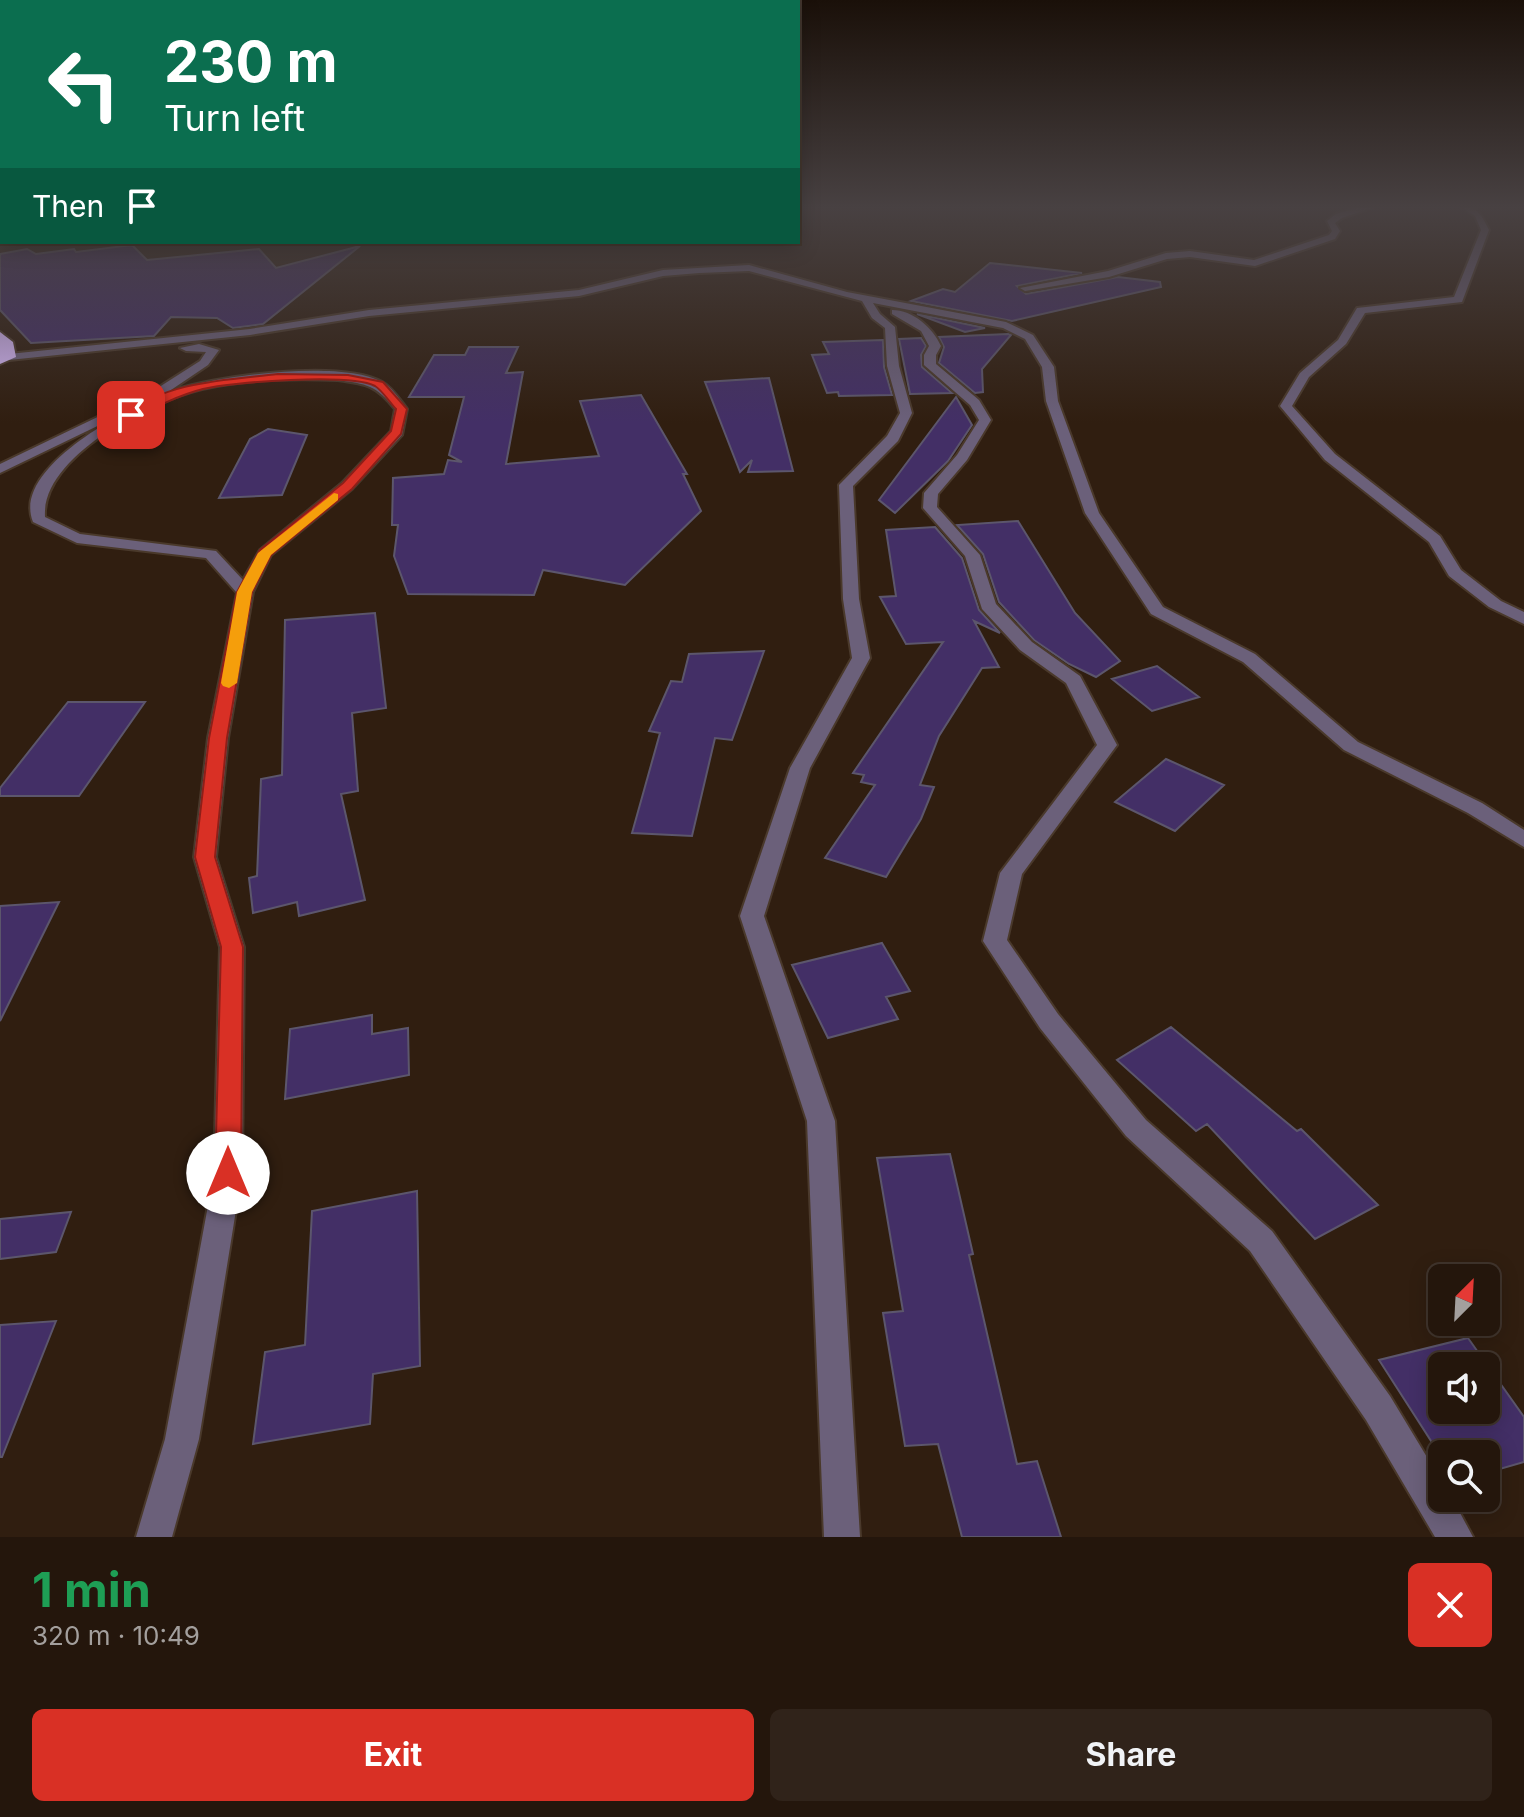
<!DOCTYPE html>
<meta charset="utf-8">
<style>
body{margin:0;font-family:Inter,sans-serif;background:#30231a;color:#f1f3f6;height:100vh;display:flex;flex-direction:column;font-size:30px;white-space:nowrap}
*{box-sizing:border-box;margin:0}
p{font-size:26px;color:#a39f9d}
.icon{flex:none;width:44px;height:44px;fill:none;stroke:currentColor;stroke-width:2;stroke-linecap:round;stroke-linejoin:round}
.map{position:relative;height:1537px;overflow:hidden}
.panel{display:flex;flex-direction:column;background:#24160c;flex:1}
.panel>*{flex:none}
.guide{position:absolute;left:0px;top:0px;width:800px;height:244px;box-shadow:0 4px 20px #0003,0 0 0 2px #41352d;background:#0b6e4f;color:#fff;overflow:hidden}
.needle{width:52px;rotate:24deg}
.tools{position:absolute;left:1428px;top:1264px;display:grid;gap:16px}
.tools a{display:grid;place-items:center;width:72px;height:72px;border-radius:12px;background:#24160c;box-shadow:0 4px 20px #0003,0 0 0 2px #41352d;font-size:40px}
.pin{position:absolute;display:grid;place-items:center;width:68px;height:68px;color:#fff;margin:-34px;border-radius:16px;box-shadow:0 4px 12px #0006}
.me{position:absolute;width:88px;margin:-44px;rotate:0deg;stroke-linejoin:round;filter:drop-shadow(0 0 6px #0008)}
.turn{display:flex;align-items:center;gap:28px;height:168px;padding:0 32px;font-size:36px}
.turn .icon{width:104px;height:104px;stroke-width:2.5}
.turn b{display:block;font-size:56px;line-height:68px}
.then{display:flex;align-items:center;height:76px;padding:0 32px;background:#0003;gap:16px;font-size:30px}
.round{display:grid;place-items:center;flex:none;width:84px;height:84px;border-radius:12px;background:#30231a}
.headline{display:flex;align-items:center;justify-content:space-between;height:136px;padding:0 32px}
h1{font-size:48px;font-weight:700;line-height:60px;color:#1e9e55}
.primary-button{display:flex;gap:16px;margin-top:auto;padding:16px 32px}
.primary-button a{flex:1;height:92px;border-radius:12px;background:#d93025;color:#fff;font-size:32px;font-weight:700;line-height:92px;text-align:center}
.primary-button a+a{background:#30231a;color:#f1f3f6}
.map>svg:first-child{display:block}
.building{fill:#432f66;stroke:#5c566c;stroke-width:2;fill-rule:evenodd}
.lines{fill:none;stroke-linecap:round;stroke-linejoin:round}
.minor-casing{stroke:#4a392b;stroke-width:4}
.highway-casing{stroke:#4a392b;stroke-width:4}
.minor{fill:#6b607a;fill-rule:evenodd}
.highway{fill:#d3b6f6;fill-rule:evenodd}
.route{fill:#d93025;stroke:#8d1f18;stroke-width:2}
.slow{fill:#f59e0b}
</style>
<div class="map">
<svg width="1524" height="1537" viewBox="0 0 1524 1537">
<rect width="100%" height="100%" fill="#301e10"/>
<path class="building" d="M 132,245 L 147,260 L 259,249 L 276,268 L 360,246 L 263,324 L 233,328 L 217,318 L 171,317 L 154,336 L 31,343 L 0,310 L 0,254 L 27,249 L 36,254 L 74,249 L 76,252 Z
M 990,263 L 1082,273 L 1017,286 L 1026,294 L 1118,277 L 1160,282 L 1161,287 L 1012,321 L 911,301 L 943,289 L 955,292 Z
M 917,314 L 985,328 L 965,332 Z
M 1008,334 L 1011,335 L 982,369 L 983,392 L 975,393 L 939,363 L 944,347 L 939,337 Z
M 921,338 L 926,346 L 921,355 L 922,367 L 952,393 L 910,394 L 899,339 Z
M 883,340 L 884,367 L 892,395 L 839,396 L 838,392 L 827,393 L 812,355 L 829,354 L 823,342 Z
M 469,347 L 518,347 L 506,373 L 523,372 L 506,464 L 599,456 L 580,401 L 641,395 L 687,474 L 683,474 L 701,511 L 625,585 L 543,570 L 534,595 L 408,594 L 394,556 L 398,525 L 392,525 L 393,478 L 444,474 L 448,460 L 462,462 L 449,455 L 464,397 L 409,397 L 434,355 L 465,355 Z
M 769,378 L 793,471 L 748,472 L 752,460 L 740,472 L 705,382 Z
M 956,397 L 972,425 L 948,461 L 895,513 L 879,500 Z
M 268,429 L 307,435 L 282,495 L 219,498 L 250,439 Z
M 1018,521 L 1075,613 L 1120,661 L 1096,677 L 1069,664 L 1034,640 L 999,602 L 983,554 L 957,525 Z
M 935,527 L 962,558 L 979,610 L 1000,633 L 974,621 L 999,667 L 982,668 L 939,736 L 920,785 L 934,787 L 921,819 L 886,877 L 825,858 L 875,785 L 861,782 L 864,775 L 853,773 L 943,642 L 906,644 L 880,597 L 896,596 L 886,530 Z
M 375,613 L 386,708 L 352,713 L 358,791 L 341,794 L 365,900 L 299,916 L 297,902 L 253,913 L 249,878 L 257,876 L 261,779 L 282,775 L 285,620 Z
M 764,651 L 732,740 L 715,738 L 692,836 L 632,833 L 660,733 L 649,731 L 671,681 L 682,682 L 689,654 Z
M 1157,666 L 1199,697 L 1152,711 L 1112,679 Z
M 68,702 L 145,702 L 79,796 L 0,796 L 0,788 Z
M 1166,759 L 1224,785 L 1175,831 L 1115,802 Z
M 59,902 L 0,1021 L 0,906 Z
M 882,943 L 910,991 L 886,997 L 898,1019 L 828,1038 L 792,965 Z
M 372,1015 L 372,1034 L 408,1028 L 409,1075 L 285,1099 L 290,1029 Z
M 1171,1027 L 1297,1131 L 1301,1129 L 1378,1205 L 1315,1239 L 1207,1124 L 1196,1131 L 1117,1060 Z
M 950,1154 L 973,1254 L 969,1255 L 1017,1464 L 1037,1461 L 1061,1537 L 962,1537 L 938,1444 L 905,1446 L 883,1313 L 903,1311 L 877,1158 Z
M 417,1191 L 420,1366 L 373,1374 L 370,1424 L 253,1444 L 265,1352 L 305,1345 L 312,1211 Z
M 71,1212 L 56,1252 L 0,1259 L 0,1219 Z
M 56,1321 L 2,1457 L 0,1457 L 0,1325 Z
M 1468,1338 L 1524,1417 L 1524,1462 L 1486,1473 L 1486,1454 L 1442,1454 L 1442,1458 L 1379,1360 ZM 1442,1366 L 1486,1366 L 1486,1410 L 1442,1410 Z"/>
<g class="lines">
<defs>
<path id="minor" d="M 1360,207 L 1374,207 L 1342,218 L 1335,223 L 1340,231 L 1335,239 L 1255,266 L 1190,257 L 1167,259 L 1109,277 L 1025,291 L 1020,288 L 1108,271 L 1166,253 L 1190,251 L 1254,260 L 1329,235 L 1332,231 L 1327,221 L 1336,214 Z
M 1461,207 C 1478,207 1482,216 1489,230 L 1462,302 L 1365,313 L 1346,344 L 1309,377 L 1292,406 L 1335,454 L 1440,536 L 1461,570 L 1501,601 L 1524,612 L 1524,624 L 1489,607 L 1449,576 L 1429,542 L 1325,460 L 1280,406 L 1300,373 L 1338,340 L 1357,308 L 1454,297 L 1481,230 L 1475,216 Z
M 749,265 L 847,292 L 1006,322 L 1033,335 L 1054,367 L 1058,401 L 1099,513 L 1163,607 L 1255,654 L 1358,742 L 1482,803 L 1524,830 L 1524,847 L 1468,813 L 1344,750 L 1243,662 L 1151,614 L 1085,513 L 1046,401 L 1042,367 L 1025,339 L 1003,328 L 873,303 L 880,314 L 895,327 L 899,366 L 912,413 L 898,441 L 853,486 L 859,599 L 870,658 L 810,768 L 764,916 L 835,1121 L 860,1537 L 824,1537 L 807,1121 L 740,916 L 790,768 L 852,658 L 843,599 L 839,485 L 887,436 L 900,413 L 887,366 L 885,328 L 872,318 L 862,301 L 749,271 L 699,273 L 663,276 L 579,296 L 369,316 L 250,335 L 9,360 L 3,357 L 9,354 L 250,329 L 369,310 L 579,290 L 663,270 Z
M 892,310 C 913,310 933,328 941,346 L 936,355 L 936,364 L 979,400 L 991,420 L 967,460 L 938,494 L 937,507 L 980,555 L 996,604 L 1032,642 L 1080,676 L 1117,745 L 1022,874 L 1007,940 L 1058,1014 L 1146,1120 L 1272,1231 L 1390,1396 L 1442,1482 L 1442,1498 L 1452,1498 L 1473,1537 L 1435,1537 L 1366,1420 L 1250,1251 L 1126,1136 L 1040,1028 L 983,941 L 1000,873 L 1097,745 L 1066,683 L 1020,650 L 982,609 L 965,556 L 923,508 L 924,493 L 957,455 L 979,420 L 970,405 L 924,365 L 924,355 L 929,346 L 921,331 L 892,314 Z
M 199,344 L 219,350 L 208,365 L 168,392 C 212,376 340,359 382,382 C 392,387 400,400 407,409 L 402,435 L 352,489 L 271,555 L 253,592 L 228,738 L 216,857 L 244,947 L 242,1173 L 199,1439 L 172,1537 L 136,1537 L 165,1439 L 214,1173 L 220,947 L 194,857 L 208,738 L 237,593 L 206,558 L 77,543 L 33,522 C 12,470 117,415 155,397 L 151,394 L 153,391 L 200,361 L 206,352 L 186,351 L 180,348 ZM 337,380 C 367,384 376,385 395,409 L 391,431 L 342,483 L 260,550 L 243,580 L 216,551 L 80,534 L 45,517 C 41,456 152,401 202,389 C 246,379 293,378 337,380 Z
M 108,412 L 114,416 L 112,419 L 0,473 L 0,464 Z"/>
<path id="highway" d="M 0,332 L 13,342 L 16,357 L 0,364 Z"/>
</defs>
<use href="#minor" class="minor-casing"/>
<use href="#highway" class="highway-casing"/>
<use href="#minor" class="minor"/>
<use href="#highway" class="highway"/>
</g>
<linearGradient id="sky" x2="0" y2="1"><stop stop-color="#1a1009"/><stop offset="0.49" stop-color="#484142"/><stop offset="1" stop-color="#484142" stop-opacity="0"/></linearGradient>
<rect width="1524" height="423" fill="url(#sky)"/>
<path class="route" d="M 278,374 L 348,375 L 383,382 L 407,409 L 401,434 L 352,489 L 271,555 L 252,592 L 227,738 L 215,857 L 243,947 L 241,1173 L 237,1181 L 228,1184 L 219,1181 L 215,1173 L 221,947 L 195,857 L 209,738 L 237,592 L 260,550 L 343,483 L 391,431 L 396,409 C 390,403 382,390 375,386 C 350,373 232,382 203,389 C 179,395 156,407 135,418 L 125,415 C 166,381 228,380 278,374 Z"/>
<path class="slow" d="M 334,493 L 338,494 L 338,500 L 271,555 L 252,592 L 237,683 L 229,688 L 223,686 L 221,683 L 237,592 L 258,553 Z"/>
</svg>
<div class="tools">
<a><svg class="needle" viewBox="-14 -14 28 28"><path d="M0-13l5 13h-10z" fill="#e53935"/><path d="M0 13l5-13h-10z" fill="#a39f9d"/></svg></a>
<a><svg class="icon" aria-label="sound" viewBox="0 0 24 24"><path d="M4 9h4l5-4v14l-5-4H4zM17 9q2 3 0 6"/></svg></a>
<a><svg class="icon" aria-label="search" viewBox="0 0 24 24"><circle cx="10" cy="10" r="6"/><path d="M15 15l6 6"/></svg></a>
</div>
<div class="pin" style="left:131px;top:415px;background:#d93025"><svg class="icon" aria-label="arrive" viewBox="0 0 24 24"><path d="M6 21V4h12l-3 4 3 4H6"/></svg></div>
<svg class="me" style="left:228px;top:1173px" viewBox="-20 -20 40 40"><circle r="19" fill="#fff"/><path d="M0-13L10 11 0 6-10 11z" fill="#d93025"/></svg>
<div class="guide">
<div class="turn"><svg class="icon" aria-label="left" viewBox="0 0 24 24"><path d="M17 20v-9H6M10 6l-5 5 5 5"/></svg><div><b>230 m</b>Turn left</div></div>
<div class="then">Then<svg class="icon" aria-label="arrive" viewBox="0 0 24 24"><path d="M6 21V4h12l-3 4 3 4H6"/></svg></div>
</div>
</div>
<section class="panel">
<div class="headline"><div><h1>1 min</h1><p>320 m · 10:49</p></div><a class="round" style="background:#d93025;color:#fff"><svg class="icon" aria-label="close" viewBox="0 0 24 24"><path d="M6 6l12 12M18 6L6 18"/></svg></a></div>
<div class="primary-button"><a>Exit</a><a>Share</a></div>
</section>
